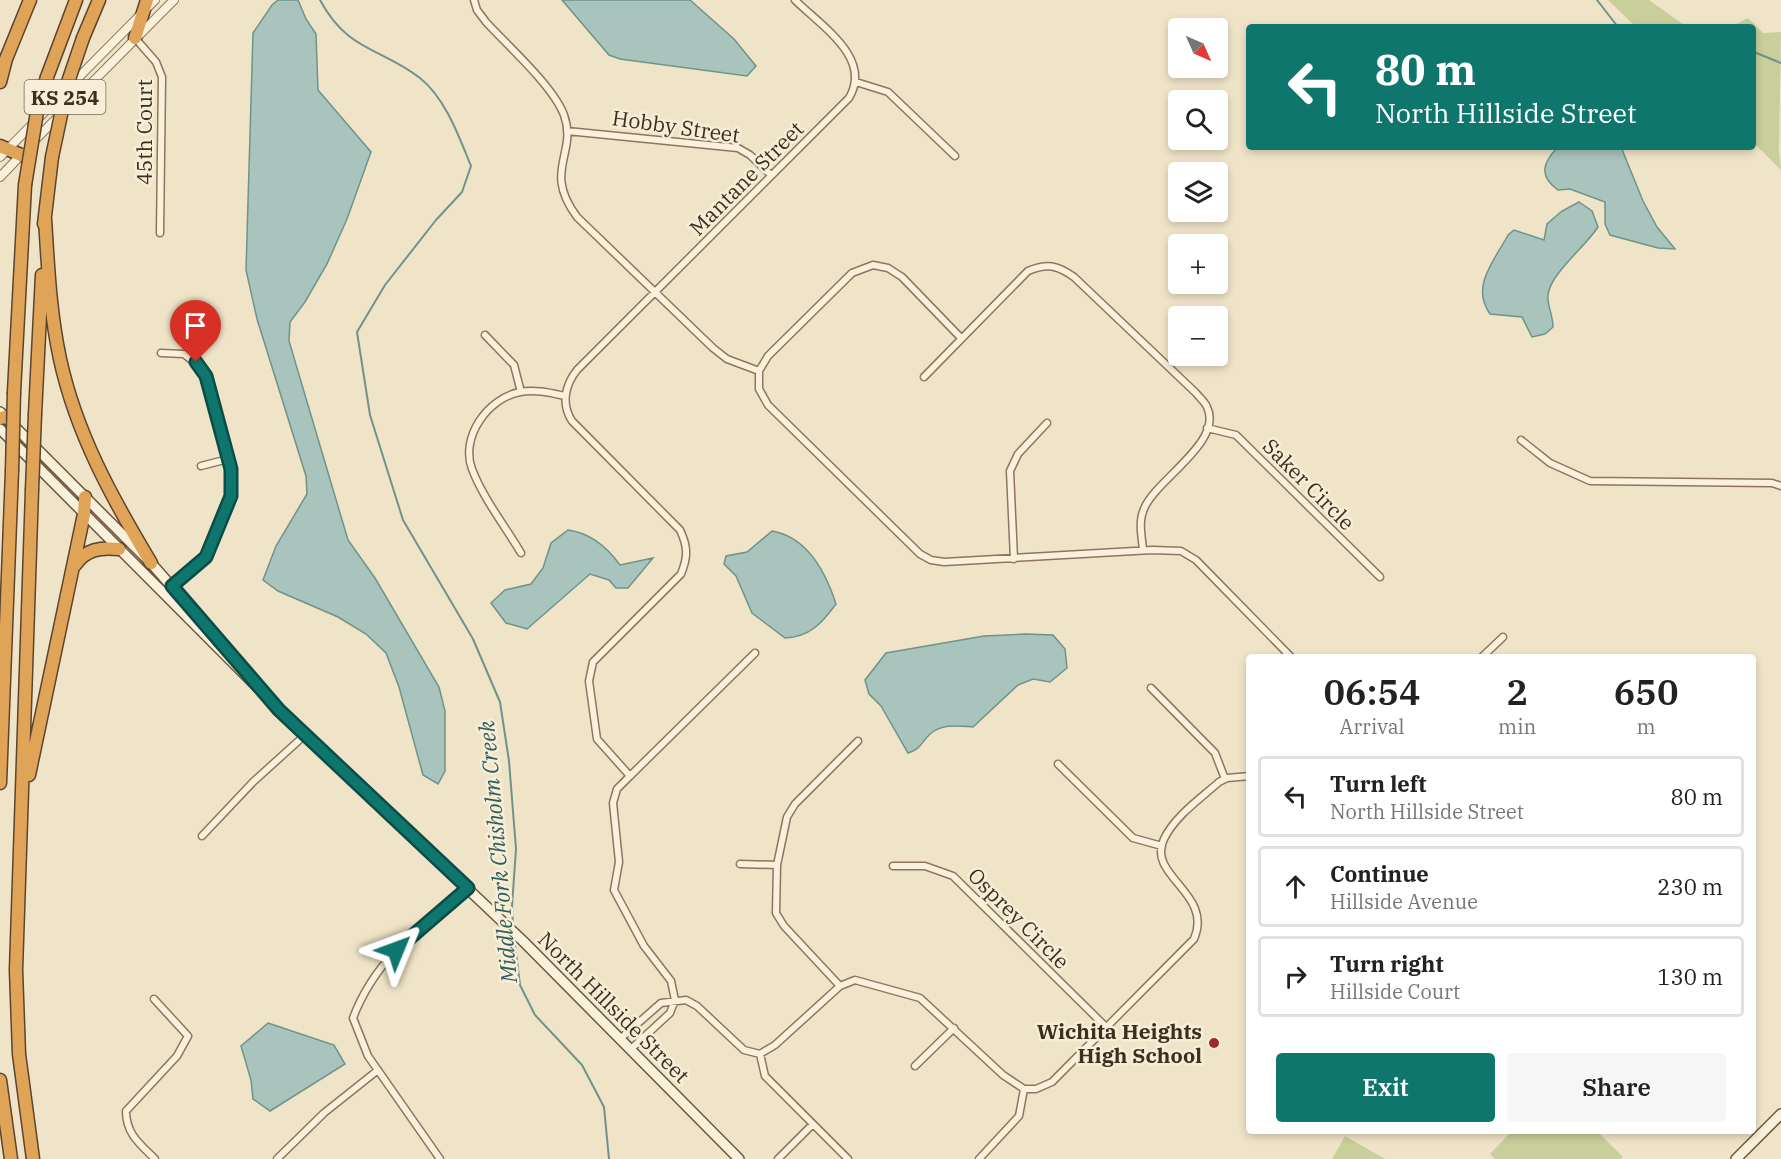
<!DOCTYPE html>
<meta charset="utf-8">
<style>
body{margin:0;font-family:"IBM Plex Serif",serif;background:#f6f6f6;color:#222;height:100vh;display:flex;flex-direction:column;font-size:22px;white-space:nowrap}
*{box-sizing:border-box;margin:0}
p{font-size:20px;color:#767676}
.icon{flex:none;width:33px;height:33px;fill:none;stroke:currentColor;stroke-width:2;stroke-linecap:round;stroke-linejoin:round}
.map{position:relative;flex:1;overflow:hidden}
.details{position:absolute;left:1246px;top:654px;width:510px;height:480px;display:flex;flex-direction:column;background:#fff;border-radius:6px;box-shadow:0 3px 9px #0003}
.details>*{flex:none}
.hud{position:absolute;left:1246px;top:24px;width:510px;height:126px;border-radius:6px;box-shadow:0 3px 9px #0003;background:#0f766e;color:#fff;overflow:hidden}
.needle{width:39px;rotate:135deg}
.buttons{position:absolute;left:1168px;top:18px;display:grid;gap:12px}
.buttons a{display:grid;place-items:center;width:60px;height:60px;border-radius:6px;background:#fff;box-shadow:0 3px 9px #0003;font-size:30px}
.pin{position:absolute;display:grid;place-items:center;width:51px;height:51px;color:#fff;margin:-62px -26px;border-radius:50% 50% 50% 0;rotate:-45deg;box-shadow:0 0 6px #0007}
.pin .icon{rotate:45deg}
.me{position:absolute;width:66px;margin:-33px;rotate:46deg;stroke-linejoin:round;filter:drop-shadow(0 0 4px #0008)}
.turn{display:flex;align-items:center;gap:21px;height:126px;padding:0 30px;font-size:27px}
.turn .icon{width:78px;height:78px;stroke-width:2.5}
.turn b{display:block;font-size:42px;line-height:51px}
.eta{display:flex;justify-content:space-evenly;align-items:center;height:102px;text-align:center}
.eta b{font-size:36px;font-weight:600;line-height:42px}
.primary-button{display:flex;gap:12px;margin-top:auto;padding:12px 30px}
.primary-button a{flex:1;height:69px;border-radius:6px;background:#0f766e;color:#fff;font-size:24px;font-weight:600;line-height:69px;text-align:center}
.primary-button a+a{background:#f6f6f6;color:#222}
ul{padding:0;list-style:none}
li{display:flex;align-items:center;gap:18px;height:81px;margin:0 12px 9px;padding:0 18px;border:3px solid #e0e0e0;border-radius:6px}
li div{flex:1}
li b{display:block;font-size:22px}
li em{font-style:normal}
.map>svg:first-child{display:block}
.green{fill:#c9cf9b}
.water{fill:#a9c4bc;stroke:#6f938a;stroke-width:1.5}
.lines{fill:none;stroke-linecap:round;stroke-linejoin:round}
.stream{stroke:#6f938a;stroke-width:2}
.minor-casing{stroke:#8d765c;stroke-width:9}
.tertiary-casing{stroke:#8d765c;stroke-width:10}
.secondary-casing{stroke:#6f573f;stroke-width:12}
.motorway-casing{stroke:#5b4430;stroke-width:15}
.minor{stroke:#faf1dc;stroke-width:6}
.tertiary{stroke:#faf1dc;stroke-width:8}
.secondary{stroke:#faf1dc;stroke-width:9}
.motorway{stroke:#e0a458;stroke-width:12}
.motorway-bridge-casing{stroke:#5b4430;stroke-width:15;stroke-linecap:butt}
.motorway-bridge{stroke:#e0a458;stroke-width:12}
.route-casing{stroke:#0a4d48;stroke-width:15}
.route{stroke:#0f766e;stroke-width:10}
.poi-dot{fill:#9e2a2b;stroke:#f7eed8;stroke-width:2}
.labels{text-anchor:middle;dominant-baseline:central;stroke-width:5;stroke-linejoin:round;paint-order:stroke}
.shield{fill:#f7eed8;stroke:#756857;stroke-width:1.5}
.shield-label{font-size:20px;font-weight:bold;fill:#3d2e20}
.street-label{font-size:21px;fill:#3d2e20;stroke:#f7eed8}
.poi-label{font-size:21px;font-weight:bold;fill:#3d2e20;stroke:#f7eed8;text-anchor:end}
.water-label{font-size:22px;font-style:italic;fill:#2f5d5a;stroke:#f7eed8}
</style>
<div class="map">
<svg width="1781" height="1159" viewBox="0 0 1781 1159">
<rect width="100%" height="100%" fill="#f0e4c8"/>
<path class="green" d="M 1608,0 L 1649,0 L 1687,27 L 1636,27 Z
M 1748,18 L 1763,33 L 1781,32 L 1779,151 L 1781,170 L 1754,143 L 1754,27 L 1731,27 Z
M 1512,1131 L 1597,1131 L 1623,1157 L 1620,1159 L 1495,1159 L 1490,1154 Z
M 1345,1136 L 1385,1159 L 1332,1159 Z"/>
<path class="water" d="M 278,0 L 298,0 L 306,19 L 316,34 L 318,90 L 371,152 L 347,219 L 327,264 L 305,302 L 290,322 L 289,341 L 348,540 L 375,578 L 439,687 L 445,711 L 445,771 L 438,784 L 423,775 L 399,687 L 386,653 L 366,634 L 338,617 L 278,591 L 263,580 L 276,546 L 307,494 L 306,476 L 257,319 L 246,270 L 253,33 L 272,5 Z
M 562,0 L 690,0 L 734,39 L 756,66 L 747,76 L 620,59 L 609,55 Z
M 1558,147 L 1621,147 L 1643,201 L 1657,227 L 1675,249 L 1658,248 L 1610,235 L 1605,224 L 1605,202 L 1570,189 L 1558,190 C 1538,176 1543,162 1558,147 Z
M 1579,202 L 1592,211 L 1598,227 C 1586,246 1550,274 1548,295 C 1547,306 1553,315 1553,327 L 1545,334 L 1532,337 L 1522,317 L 1490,314 C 1470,286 1495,260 1508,235 L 1514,230 L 1544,240 L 1547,224 L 1562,211 Z
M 568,530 C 591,533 607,547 620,565 L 653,558 L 628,588 L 616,588 L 609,580 L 590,574 L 527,629 L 506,623 L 491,603 L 505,590 L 531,584 L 543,568 L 551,543 Z
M 772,531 C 807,537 826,573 836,604 C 822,623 810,637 785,638 L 752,613 L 736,576 L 724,564 L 726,556 L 747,552 Z
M 1026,634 L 1053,635 L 1065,649 L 1067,668 L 1050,682 L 1033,679 L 1018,685 L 973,727 C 959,726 942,723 930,734 C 921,743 921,749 908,753 L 881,706 L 869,694 L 865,680 L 886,653 L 984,636 Z
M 268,1023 L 334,1045 L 345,1064 L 270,1111 L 253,1099 L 251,1080 L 241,1046 Z"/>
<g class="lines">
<path class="stream" d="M 320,0 C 348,52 380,47 420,78 C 446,99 459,137 471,166 L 462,192 L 436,220 L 385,285 L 357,332 L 370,415 L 403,520 L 473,639 L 500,702 L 509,761 L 516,849 L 512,906 L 513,927
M 1597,0 L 1618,27
M 1754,52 L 1781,63
M 514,938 L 520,985 L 535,1015 L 582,1065 L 604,1107 L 609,1159"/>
<defs>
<path id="minor" d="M 474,0 L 477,10 L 486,22 C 508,46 553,86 564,115 C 578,154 542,170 577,217 L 713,348 L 727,359 L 759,371 L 759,389 L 768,405 L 920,554 L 931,560 L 944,562 L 1152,550 L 1181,551 L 1196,560 L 1291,657
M 135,38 L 156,62 L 162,77 L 160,233
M 856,82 L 888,92 L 955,156
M 567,131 L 738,148 L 750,155 L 771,175
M 485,335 L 514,365 L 521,392
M 161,353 L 184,354 L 201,368 L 233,481 L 227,509 L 206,557 L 169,589
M 759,371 L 768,356 L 852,273 L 873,265 L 888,268 L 902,277 L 961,338
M 924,377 L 1028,271 C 1047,263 1057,265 1074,277 L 1196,393 C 1199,397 1205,402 1207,407 C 1224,442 1155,480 1144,509 C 1138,522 1142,537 1143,550
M 1207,428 L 1236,435 L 1380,577
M 1521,440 L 1550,463 L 1590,481 L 1772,483 L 1781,486
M 201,466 L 228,459
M 521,553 C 505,526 483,498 472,469 C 460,437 488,398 520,392 C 535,389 551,393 565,396
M 1014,559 L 1010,471 L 1018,454 L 1047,423
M 1482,657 L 1503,637
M 1151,688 L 1215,753 L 1225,779
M 1058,764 L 1133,838 L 1162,846
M 630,776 L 755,653
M 202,836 L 253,782 L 305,735
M 740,864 L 777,865
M 893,866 L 925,866 L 953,876 L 1107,1028
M 840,986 L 784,926 L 776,913 L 777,865 L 787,817 L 795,804 L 858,741
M 154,999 L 188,1036 L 177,1056 L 126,1111 C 126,1134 140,1144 155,1159
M 675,1000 L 671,981 L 644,946 L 614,890 L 619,862 L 613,803 L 617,789 L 630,776 L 597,739 L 589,681 L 593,662 L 681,574 C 688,557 688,547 680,530 L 572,421 C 561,404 565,385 577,370 L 849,98 C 873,58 821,26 795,0
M 620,1039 L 661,1003 L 686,1000 L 697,1006 L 744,1050 L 760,1054 L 775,1045 L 840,986 L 855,980 L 920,998 L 1003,1075 L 1024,1089
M 631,1049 L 670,1013 L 675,1000
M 760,1054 L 765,1076 L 848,1159
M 915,1066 L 954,1028
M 1024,1089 L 1036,1089 L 1052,1082 L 1194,939 C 1214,893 1146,876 1164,839 C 1175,816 1200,799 1219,782 L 1227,778 L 1250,776
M 277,1159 L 324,1113 L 378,1070
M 440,1159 L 368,1056 L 353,1018 C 375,959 420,927 467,888
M 778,1159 L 812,1125
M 979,1159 L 1019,1116 L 1024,1089"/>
<path id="tertiary" d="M 33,142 L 174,0
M 0,157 L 155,0
M 0,177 L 23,153"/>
<path id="secondary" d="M 0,412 L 151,563 L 219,640
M 0,429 L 305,735 L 523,941 L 739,1159
M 1736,1159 L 1781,1114"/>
<path id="motorway" d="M 83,38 L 99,0
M 135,38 L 147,0
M 47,77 L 76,0
M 0,82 L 6,59 L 30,0
M 0,146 L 21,155
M 45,219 C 48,266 50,313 60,359 C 76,433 112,498 151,563
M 44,224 L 52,157
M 14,392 L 25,185
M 35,414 L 42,275
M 0,418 L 5,417
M 32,490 L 16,970 L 19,1054 L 33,1159
M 75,565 C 86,549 101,547 119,549
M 29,775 L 84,514 L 85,497
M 0,783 L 12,471
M 0,1080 L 11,1159"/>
</defs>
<use href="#minor" class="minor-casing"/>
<use href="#tertiary" class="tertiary-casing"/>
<use href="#secondary" class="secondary-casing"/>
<use href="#motorway" class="motorway-casing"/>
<use href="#minor" class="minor"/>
<use href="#tertiary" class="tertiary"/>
<use href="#secondary" class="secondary"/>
<use href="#motorway" class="motorway"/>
<defs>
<path id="motorway-bridge" d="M 52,157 L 68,82 L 83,38
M 25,185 L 37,112 L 47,77
M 12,471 L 14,392
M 32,490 L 35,414"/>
</defs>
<use href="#motorway-bridge" class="motorway-bridge-casing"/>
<use href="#motorway-bridge" class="motorway-bridge"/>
</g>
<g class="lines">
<defs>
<path id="route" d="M 196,362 L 206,376 L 231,469 L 231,496 L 206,557 L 172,586 L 279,710 L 468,888 L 396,950"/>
</defs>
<use href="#route" class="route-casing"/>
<use href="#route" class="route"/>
</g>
<circle class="poi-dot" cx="1214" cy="1043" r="6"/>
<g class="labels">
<rect class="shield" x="24.5" y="80" width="81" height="34" rx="4.5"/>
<g class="shield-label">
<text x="65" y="97">KS 254</text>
</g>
<g class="street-label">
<text transform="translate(676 126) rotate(8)">Hobby Street</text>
<text transform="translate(144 132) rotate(-90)">45th Court</text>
<text transform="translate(746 178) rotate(-45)">Mantane Street</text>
<text transform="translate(1309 484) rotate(45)">Saker Circle</text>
<text transform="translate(1019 918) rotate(45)">Osprey Circle</text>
<text transform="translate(614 1007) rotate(45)">North Hillside Street</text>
</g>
<g class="poi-label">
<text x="1202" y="1031">Wichita Heights<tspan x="1202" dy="24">High School</tspan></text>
</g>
<g class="water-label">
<text transform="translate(497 852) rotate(-95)">Middle Fork Chisholm Creek</text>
</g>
</g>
</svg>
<div class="buttons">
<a><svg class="needle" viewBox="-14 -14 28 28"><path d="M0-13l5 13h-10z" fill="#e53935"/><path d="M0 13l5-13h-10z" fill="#767676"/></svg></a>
<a><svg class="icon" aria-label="search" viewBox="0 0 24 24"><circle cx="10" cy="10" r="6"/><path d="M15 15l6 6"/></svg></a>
<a><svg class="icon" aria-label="layers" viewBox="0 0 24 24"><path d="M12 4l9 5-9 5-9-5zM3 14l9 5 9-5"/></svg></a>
<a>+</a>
<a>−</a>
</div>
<div class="pin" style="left:196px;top:362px;background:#d93025"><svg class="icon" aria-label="arrive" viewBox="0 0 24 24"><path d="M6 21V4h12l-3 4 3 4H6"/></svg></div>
<svg class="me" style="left:396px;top:950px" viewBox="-20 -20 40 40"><path d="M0-17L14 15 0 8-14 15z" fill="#0f766e" stroke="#fff" stroke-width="4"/></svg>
<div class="hud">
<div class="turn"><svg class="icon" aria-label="left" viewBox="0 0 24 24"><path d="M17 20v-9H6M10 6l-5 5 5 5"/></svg><div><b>80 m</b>North Hillside Street</div></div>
</div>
<section class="details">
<div class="eta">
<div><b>06:54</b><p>Arrival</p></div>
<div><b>2</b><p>min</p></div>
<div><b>650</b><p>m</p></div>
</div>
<ul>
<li><svg class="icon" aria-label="left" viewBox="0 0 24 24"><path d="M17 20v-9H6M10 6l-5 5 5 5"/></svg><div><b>Turn left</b><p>North Hillside Street</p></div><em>80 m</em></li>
<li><svg class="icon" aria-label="ahead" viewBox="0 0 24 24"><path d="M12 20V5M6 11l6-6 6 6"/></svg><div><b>Continue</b><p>Hillside Avenue</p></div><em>230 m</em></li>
<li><svg class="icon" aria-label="right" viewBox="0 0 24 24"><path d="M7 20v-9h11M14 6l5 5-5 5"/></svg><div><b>Turn right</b><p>Hillside Court</p></div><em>130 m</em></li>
</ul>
<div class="primary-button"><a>Exit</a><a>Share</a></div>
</section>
</div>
